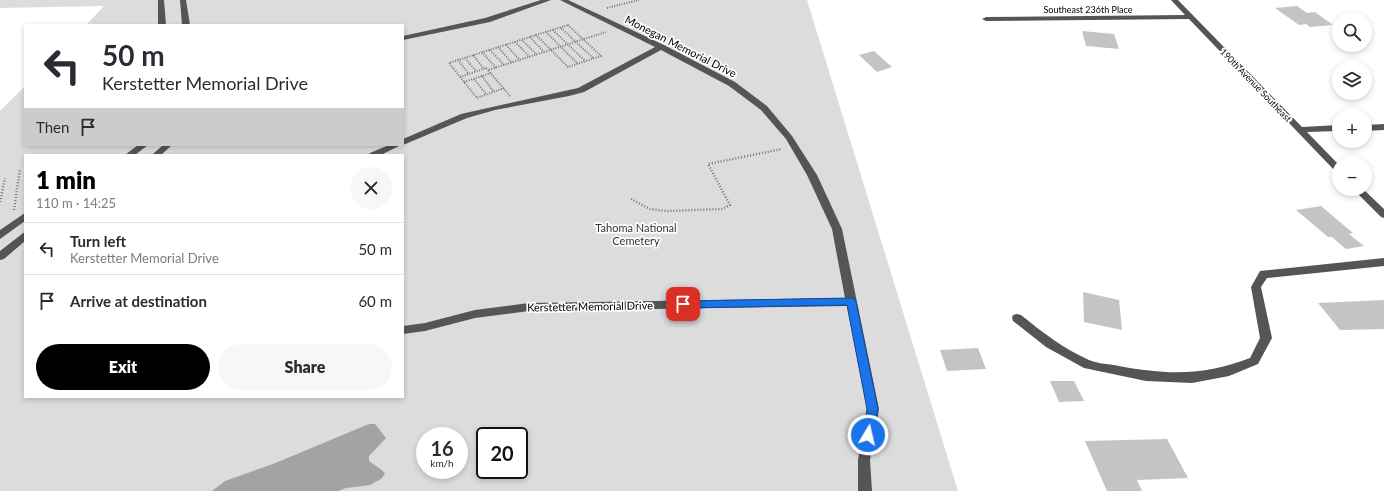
<!DOCTYPE html>
<meta charset="utf-8">
<style>
body{margin:0;font-family:Lato,sans-serif;background:#f7f7f7;color:#2b2b33;height:100vh;display:flex;flex-direction:column;font-size:15px;white-space:nowrap}
*{box-sizing:border-box;margin:0}
p{font-size:13px;color:#7c7c81}
.icon{flex:none;width:22px;height:22px;fill:none;stroke:currentColor;stroke-width:2;stroke-linecap:round;stroke-linejoin:round}
.map{position:relative;flex:1;overflow:hidden}
.drawer{position:absolute;left:24px;top:154px;width:380px;height:244px;display:flex;flex-direction:column;background:#fff;border-radius:0px;box-shadow:0 2px 6px #0003}
.drawer>*{flex:none}
.top-card{position:absolute;left:24px;top:24px;width:380px;height:122px;border-radius:0px;box-shadow:0 2px 6px #0003;background:#fff;color:#2b2b33;overflow:hidden}
.fabs{position:absolute;left:1332px;top:12px;display:grid;gap:8px}
.fabs a{display:grid;place-items:center;width:40px;height:40px;border-radius:50%;background:#fff;box-shadow:0 2px 6px #0003;font-size:20px}
.speed{position:absolute;left:416px;top:427px;display:flex;gap:8px;font-size:20px;font-weight:700;text-align:center}
.speed>*{display:grid;place-content:center;width:52px;height:52px;border-radius:50%;background:#fff;box-shadow:0 2px 6px #0003;line-height:1}
.speed small{font-size:10px;font-weight:400}
.speed .limit{border:2px solid #111;border-radius:6px;background:#fff;color:#111}
.pin{position:absolute;display:grid;place-items:center;width:34px;height:34px;color:#fff;margin:-17px;border-radius:8px;box-shadow:0 2px 6px #0006}
.me{position:absolute;width:44px;margin:-22px;rotate:9deg;stroke-linejoin:round;filter:drop-shadow(0 0 3px #0008)}
.turn{display:flex;align-items:center;gap:14px;height:84px;padding:0 12px;font-size:18px}
.turn .icon{width:52px;height:52px;stroke-width:2.5}
.turn b{display:block;font-size:28px;line-height:34px}
.then{display:flex;align-items:center;height:38px;padding:0 12px;background:#0003;gap:8px;font-size:15px}
.round{display:grid;place-items:center;flex:none;width:42px;height:42px;border-radius:21px;background:#f7f7f7}
.head{display:flex;align-items:center;justify-content:space-between;height:68px;padding:0 12px}
h1{font-size:24px;font-weight:800;line-height:30px;color:#000}
.cta{display:flex;gap:8px;margin-top:auto;padding:8px 12px}
.cta a{flex:1;height:46px;border-radius:24px;background:#000;color:#fff;font-size:16px;font-weight:800;line-height:46px;text-align:center}
.cta a+a{background:#f7f7f7;color:#2b2b33}
ul{padding:0;list-style:none}
li{display:flex;align-items:center;gap:12px;height:52px;padding:0 12px;border-top:1px solid #e1e1e2}
li div{flex:1}
li b{display:block;font-size:15px}
li em{font-style:normal}
.map>svg:first-child{display:block}
.green{fill:#dcdcdc;fill-rule:evenodd}
.water{fill:#a3a3a3}
.building{fill:#c4c4c4}
.lines{fill:none;stroke-linecap:round;stroke-linejoin:round}
.path-far1{stroke:#777;stroke-width:2;stroke-dasharray:1 1.5;stroke-linecap:butt}
.path{stroke:#777;stroke-width:2.5;stroke-dasharray:1 2;stroke-linecap:butt}
.minor{fill:#555;fill-rule:evenodd}
.route{fill:#1a73e8;stroke:#114b97}
.labels{text-anchor:middle;dominant-baseline:central;stroke-width:3.5;stroke-linejoin:round;paint-order:stroke}
.far-street-label{font-size:9px;fill:#000;stroke:#fff}
.street-label{font-size:11px;fill:#000;stroke:#fff}
.park-label{font-size:11px;fill:#333;stroke:#fff}
</style>
<div class="map">
<svg width="1384" height="491" viewBox="0 0 1384 491">
<rect width="100%" height="100%" fill="#fff"/>
<path class="green" d="M 0,0 L 807,0 L 958,491 L 0,491 L 0,111 L 25,86 L 25,145 L 403,145 L 403,25 L 86,25 L 104,6 L 0,8 ZM 25,155 L 403,155 L 403,397 L 25,397 ZM 425,436 L 459,436 L 459,470 L 425,470 ZM 485,436 L 519,436 L 519,470 L 485,470 Z"/>
<path class="water" d="M 369,424 L 375,424 L 386,438 L 369,456 L 369,461 L 382,470 L 385,474 L 381,479 L 370,485 L 346,488 L 338,491 L 212,491 L 225,481 L 273,464 Z"/>
<path class="building" d="M 1297,6 L 1307,13 L 1315,12 L 1333,25 L 1310,27 L 1306,24 L 1299,25 L 1275,8 Z
M 1082,31 L 1114,34 L 1119,49 L 1086,46 Z
M 874,51 L 892,67 L 877,72 L 859,55 Z
M 1321,206 L 1353,233 L 1349,234 L 1364,246 L 1346,249 L 1332,237 L 1328,237 L 1296,210 Z
M 1083,292 L 1119,300 L 1122,330 L 1084,322 Z
M 1384,300 L 1384,329 L 1340,330 L 1318,303 Z
M 978,348 L 986,369 L 947,371 L 940,350 Z
M 1050,381 L 1074,381 L 1084,401 L 1059,402 Z
M 1167,439 L 1188,478 L 1137,480 L 1142,491 L 1107,491 L 1085,441 Z"/>
<g class="lines">
<path class="path-far1" d="M 607,8 L 639,0
M 568,25 L 601,56 L 568,67 L 536,35 Z
M 561,28 L 593,58
M 553,30 L 585,61
M 546,32 L 578,64
M 530,37 L 544,52
M 522,40 L 537,55
M 515,42 L 530,57
M 506,45 L 520,60
M 498,47 L 512,63
M 490,50 L 504,65
M 482,52 L 496,68
M 473,55 L 484,69
M 465,58 L 476,71
M 458,60 L 469,74
M 482,76 L 494,92
M 460,77 L 486,68 L 488,70
M 474,79 L 486,94
M 464,82 L 491,73
M 504,88 L 477,98 L 449,63 L 536,35
M 510,96 L 488,70 L 606,32"/>
<path class="path" d="M 631,199 L 650,209 L 666,211 L 722,209 L 730,205 L 708,164 L 782,149
M 0,202 L 5,178
M 14,210 L 20,169"/>
<path class="minor" d="M 158,0 L 164,0 L 166,25 L 158,25 Z
M 180,0 L 186,0 L 190,25 L 182,25 Z
M 541,0 L 551,0 L 490,22 L 403,40 L 403,36 L 485,18 Z
M 560,0 L 568,0 L 664,45 L 735,82 L 767,106 L 792,136 L 817,175 L 842,229 L 879,409 L 870,460 L 872,491 L 858,491 L 858,460 L 867,409 L 847,306 L 529,311 L 475,318 L 425,331 L 403,334 L 403,326 L 425,323 L 475,310 L 529,303 L 845,298 L 832,229 L 807,175 L 786,139 L 761,110 L 729,86 L 661,50 L 584,92 L 569,96 L 495,110 L 467,118 L 403,145 L 403,139 L 461,114 L 578,88 L 655,47 Z
M 1171,0 L 1178,0 L 1302,127 L 1339,125 L 1339,131 L 1307,132 L 1339,165 L 1339,173 L 1336,172 L 1189,19 L 986,21 L 982,19 L 986,17 L 1185,15 Z
M 1384,124 L 1384,130 L 1365,131 L 1365,125 Z
M 138,145 L 148,145 L 135,155 L 125,155 Z
M 163,145 L 172,145 L 161,155 L 152,155 Z
M 389,145 L 401,145 L 381,155 L 369,155 L 370,153 Z
M 1353,189 L 1363,189 L 1384,209 L 1384,218 L 1381,217 Z
M 25,213 L 25,221 L 0,239 L 0,230 Z
M 25,232 L 25,241 L 4,259 L 0,260 L 0,251 L 22,234 Z
M 1384,258 L 1384,266 L 1267,278 L 1261,287 L 1272,338 L 1258,364 L 1229,376 L 1192,383 L 1146,381 L 1084,368 L 1046,347 L 1013,321 L 1012,318 L 1013,315 L 1017,314 L 1021,315 C 1042,332 1064,349 1089,360 C 1098,364 1110,364 1119,366 C 1168,375 1203,376 1250,358 L 1260,338 L 1251,287 L 1260,271 Z"/>
</g>
<path class="route" d="M 851,298 L 855,299 L 856,302 L 878,409 L 874,435 L 872,438 L 868,440 L 864,438 L 863,435 L 867,409 L 847,305 L 683,308 L 679,307 L 678,304 L 679,302 L 683,301 Z"/>
<g class="labels">
<g class="far-street-label">
<text x="1088" y="9">Southeast 236th Place</text>
<text transform="translate(1256 85) rotate(46)">190th Avenue Southeast</text>
</g>
<g class="street-label">
<text transform="translate(681 46) rotate(27)">Monegan Memorial Drive</text>
<text transform="translate(590 306) rotate(-1)">Kerstetter Memorial Drive</text>
</g>
<g class="park-label">
<text x="636" y="227">Tahoma National<tspan x="636" dy="13">Cemetery</tspan></text>
</g>
</g>
</svg>
<div class="fabs">
<a><svg class="icon" aria-label="search" viewBox="0 0 24 24"><circle cx="10" cy="10" r="6"/><path d="M15 15l6 6"/></svg></a>
<a><svg class="icon" aria-label="layers" viewBox="0 0 24 24"><path d="M12 4l9 5-9 5-9-5zM3 14l9 5 9-5"/></svg></a>
<a>+</a>
<a>−</a>
</div>
<div class="speed"><div>16<small>km/h</small></div><div class="limit">20</div></div>
<div class="pin" style="left:683px;top:304px;background:#d93025"><svg class="icon" aria-label="arrive" viewBox="0 0 24 24"><path d="M6 21V4h12l-3 4 3 4H6"/></svg></div>
<svg class="me" style="left:868px;top:435px" viewBox="-20 -20 40 40"><circle r="17" fill="#1a73e8" stroke="#fff" stroke-width="3"/><path d="M0-11L8 9 0 5-8 9z" fill="#fff"/></svg>
<div class="top-card">
<div class="turn"><svg class="icon" aria-label="left" viewBox="0 0 24 24"><path d="M17 20v-9H6M10 6l-5 5 5 5"/></svg><div><b>50 m</b>Kerstetter Memorial Drive</div></div>
<div class="then">Then<svg class="icon" aria-label="arrive" viewBox="0 0 24 24"><path d="M6 21V4h12l-3 4 3 4H6"/></svg></div>
</div>
<section class="drawer">
<div class="head"><div><h1>1 min</h1><p>110 m · 14:25</p></div><a class="round"><svg class="icon" aria-label="close" viewBox="0 0 24 24"><path d="M6 6l12 12M18 6L6 18"/></svg></a></div>
<ul>
<li><svg class="icon" aria-label="left" viewBox="0 0 24 24"><path d="M17 20v-9H6M10 6l-5 5 5 5"/></svg><div><b>Turn left</b><p>Kerstetter Memorial Drive</p></div><em>50 m</em></li>
<li><svg class="icon" aria-label="arrive" viewBox="0 0 24 24"><path d="M6 21V4h12l-3 4 3 4H6"/></svg><div><b>Arrive at destination</b></div><em>60 m</em></li>
</ul>
<div class="cta"><a>Exit</a><a>Share</a></div>
</section>
</div>
